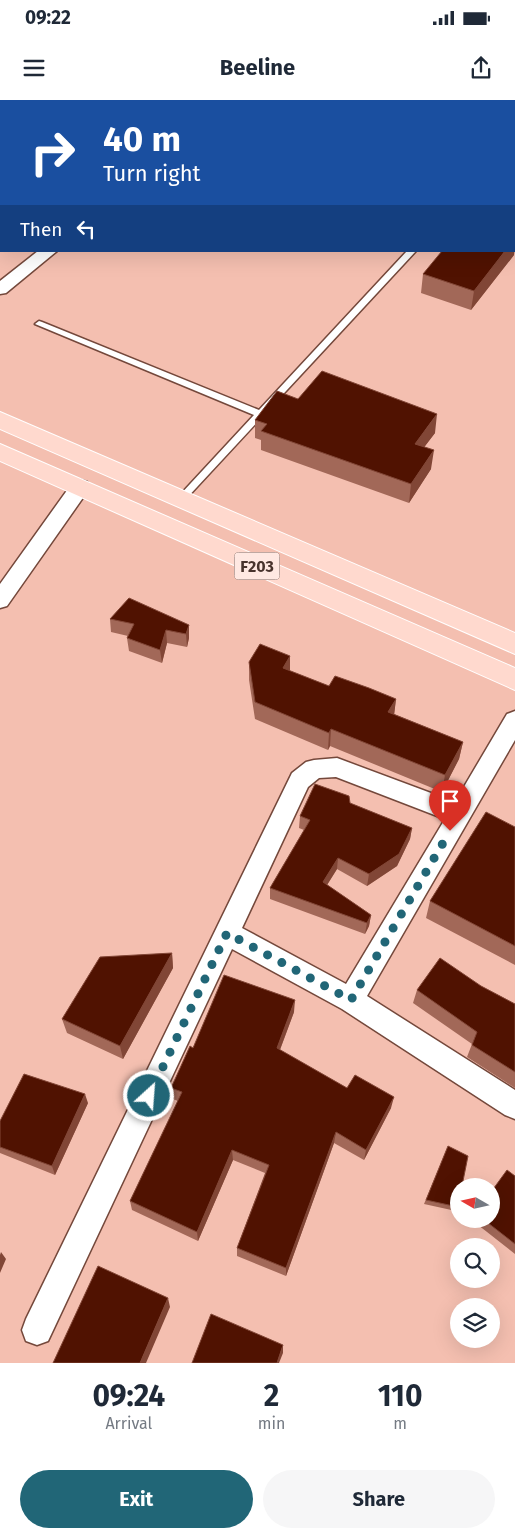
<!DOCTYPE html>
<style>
body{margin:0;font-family:"Fira Sans",sans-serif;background:#f6f6f7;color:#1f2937;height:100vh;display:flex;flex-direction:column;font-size:19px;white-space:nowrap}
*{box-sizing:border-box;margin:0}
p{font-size:16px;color:#747a83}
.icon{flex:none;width:28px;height:28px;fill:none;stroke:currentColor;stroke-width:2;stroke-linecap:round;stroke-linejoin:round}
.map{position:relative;height:1263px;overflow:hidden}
.drawer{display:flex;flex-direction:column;background:#fff;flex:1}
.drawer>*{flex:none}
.guide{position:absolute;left:0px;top:0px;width:515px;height:152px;box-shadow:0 5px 20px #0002;background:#1a4fa0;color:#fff;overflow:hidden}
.needle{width:32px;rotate:279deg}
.controls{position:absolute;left:450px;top:1078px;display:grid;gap:10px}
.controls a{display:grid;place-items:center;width:50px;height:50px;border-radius:50%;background:#fff;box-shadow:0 5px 20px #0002;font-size:25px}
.pin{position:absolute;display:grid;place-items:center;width:42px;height:42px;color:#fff;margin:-51px -21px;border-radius:50% 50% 50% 0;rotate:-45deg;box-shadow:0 0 5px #0007}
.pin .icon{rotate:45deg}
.me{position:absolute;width:55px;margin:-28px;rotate:26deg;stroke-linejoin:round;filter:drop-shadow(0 0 4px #0008)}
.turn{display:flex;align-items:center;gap:18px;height:105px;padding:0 20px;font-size:22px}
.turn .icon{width:65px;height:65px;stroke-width:2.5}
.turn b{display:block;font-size:35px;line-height:42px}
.then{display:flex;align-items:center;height:48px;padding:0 20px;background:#0003;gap:10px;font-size:19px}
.eta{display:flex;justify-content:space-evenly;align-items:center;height:85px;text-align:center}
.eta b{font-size:30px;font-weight:700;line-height:35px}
.primary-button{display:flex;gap:10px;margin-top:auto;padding:10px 20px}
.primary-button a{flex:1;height:58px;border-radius:30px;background:#216677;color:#fff;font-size:20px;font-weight:700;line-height:58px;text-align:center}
.primary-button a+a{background:#f6f6f7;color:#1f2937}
.status{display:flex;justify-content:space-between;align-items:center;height:35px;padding:0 25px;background:#fff;direction:ltr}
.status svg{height:14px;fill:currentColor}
header{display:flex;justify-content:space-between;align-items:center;height:65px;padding:0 20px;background:#fff;font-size:22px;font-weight:700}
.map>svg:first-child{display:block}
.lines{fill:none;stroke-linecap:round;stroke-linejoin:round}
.service-casing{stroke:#74483b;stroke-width:3}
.minor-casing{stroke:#74483b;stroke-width:3}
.primary-casing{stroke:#fff;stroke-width:2}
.service{fill:#fff;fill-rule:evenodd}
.minor{fill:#fff;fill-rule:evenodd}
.primary{fill:#ffd9ce;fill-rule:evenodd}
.wall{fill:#a26858}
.shaded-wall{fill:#814636}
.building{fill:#501201;stroke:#814636}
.route{stroke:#216677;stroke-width:9;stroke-dasharray:0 16.2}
.labels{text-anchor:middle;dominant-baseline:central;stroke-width:5;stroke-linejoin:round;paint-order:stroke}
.shield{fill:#ffe8e2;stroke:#7f6963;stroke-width:1}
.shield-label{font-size:16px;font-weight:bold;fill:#48332d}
</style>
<div class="status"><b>09:22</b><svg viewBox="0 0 49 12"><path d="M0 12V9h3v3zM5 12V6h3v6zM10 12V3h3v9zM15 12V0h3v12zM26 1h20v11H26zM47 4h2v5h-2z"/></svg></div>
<header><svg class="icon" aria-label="menu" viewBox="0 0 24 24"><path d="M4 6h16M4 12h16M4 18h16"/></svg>Beeline<svg class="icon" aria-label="share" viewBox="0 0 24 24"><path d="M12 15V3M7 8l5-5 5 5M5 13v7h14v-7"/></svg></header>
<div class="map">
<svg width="515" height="1263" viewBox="0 0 515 1263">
<rect width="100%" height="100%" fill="#f4bfb0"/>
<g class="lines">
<defs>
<path id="service" d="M 380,0 L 392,0 L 393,1 L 381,1 Z
M 514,31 L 515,31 L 515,35 L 514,35 Z
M 514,130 L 515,130 L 515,135 L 514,135 Z
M 407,151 L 416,151 L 184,401 L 178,401 L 176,399 L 178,397 L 254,315 L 35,224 L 39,221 L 42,222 L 259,310 Z"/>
<path id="minor" d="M 0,40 L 1,41 L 1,51 L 0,50 Z
M 38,151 L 57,151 L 6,193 L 0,194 L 0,181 Z
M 80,380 L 87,382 L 90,387 L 87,392 L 7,506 L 0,508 L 0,484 L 73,382 Z
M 515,611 L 515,640 L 367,896 L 515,990 L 515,1019 L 505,1015 L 342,909 L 232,849 L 48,1241 L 37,1245 L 26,1241 L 22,1230 L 26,1219 L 292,673 L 306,662 L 314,660 L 337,658 L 455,702 L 507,614 ZM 336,677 L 445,719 L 346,884 L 242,828 L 308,687 L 319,678 Z"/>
<path id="primary" d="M 0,312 L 515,533 L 515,554 L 0,329 Z
M 0,344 L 515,568 L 515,590 L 0,361 Z"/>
</defs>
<use href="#service" class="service-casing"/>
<use href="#minor" class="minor-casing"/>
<use href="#primary" class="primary-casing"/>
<use href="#service" class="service"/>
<use href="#minor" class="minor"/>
<use href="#primary" class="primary"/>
</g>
<path class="wall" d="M 0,0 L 166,0 L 166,1 L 1,1 L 1,23 L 0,23 Z
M 514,40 L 515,40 L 515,100 L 514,100 Z
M 0,63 L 1,63 L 1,109 L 0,109 Z
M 514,155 L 471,210 L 421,193 L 423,174 Z
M 298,299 L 435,333 L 424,347 L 431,369 L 409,403 L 261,350 L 261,340 L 255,338 L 255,320 Z
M 110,519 L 189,525 L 189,538 L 187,547 L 167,543 L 162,563 L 129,551 L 127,538 L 128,536 L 111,532 Z
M 290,556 L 290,571 L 329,586 L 396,599 L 394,614 L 463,642 L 459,659 L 442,692 L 330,646 L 328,650 L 255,619 L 249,580 L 249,562 Z
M 350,703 L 412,728 L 410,739 L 397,766 L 367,786 L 337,769 L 327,785 L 371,815 L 369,826 L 365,834 L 270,799 L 270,788 L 304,730 L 299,728 L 300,716 Z
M 515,727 L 515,865 L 426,818 L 430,801 Z
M 172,853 L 173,868 L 123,959 L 67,933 L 62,919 Z
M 481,886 L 515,904 L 515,988 L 467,957 L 472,944 L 413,903 L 417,890 Z
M 294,912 L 280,950 L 347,988 L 391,1008 L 364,1060 L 334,1043 L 286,1176 L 237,1156 L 237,1148 L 265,1073 L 233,1060 L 198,1141 L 132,1110 L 130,1101 L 178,1001 L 173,999 L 171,988 L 193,948 Z
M 88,1003 L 55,1075 L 0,1053 L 0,1021 Z
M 448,1046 L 458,1107 L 456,1111 L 424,1104 Z
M 515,1076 L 515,1154 L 473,1121 L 474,1119 L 491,1119 Z"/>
<path class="shaded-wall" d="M 515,139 L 515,147 L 514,155 L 471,210 L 474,191 L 505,151 L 514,151 L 514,140 Z
M 437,314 L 435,333 L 413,362 L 415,344 Z
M 434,350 L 431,369 L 409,403 L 411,384 Z
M 189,525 L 189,538 L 187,547 L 186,534 Z
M 166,530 L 167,543 L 162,563 L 160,550 Z
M 290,556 L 290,574 L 283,568 Z
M 396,599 L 394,616 L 388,612 Z
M 331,629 L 330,646 L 328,650 L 329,633 Z
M 463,642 L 459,659 L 442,692 L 445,675 Z
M 412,728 L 410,739 L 397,766 L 367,786 L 369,774 Z
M 338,758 L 337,769 L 322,793 L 323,782 Z
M 371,815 L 369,826 L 365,834 L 367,823 Z
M 172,853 L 173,868 L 123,959 L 120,946 Z
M 295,900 L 294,912 L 276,960 L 277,948 Z
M 85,994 L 88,1003 L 55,1075 L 52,1066 Z
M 394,997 L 391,1008 L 364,1060 L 366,1050 Z
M 336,1032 L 334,1043 L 286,1176 L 286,1168 Z
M 232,1050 L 233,1060 L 198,1141 L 197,1132 Z
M 1,1152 L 6,1159 L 0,1173 L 0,1155 Z
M 168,1198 L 170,1207 L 146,1263 L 140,1263 Z
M 283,1245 L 283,1253 L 279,1263 L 277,1263 Z"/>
<path class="building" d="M 0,0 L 164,0 L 162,1 L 1,1 L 1,9 L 0,8 Z
M 514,40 L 515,40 L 515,83 L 514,83 Z
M 0,63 L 1,63 L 1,94 L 0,94 Z
M 442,151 L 505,151 L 474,191 L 423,174 Z
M 322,271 L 437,314 L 415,344 L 434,350 L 411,384 L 261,331 L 267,324 L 255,320 L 277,291 L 298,299 Z
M 129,498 L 189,525 L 186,534 L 166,530 L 160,550 L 127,538 L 134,524 L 110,519 Z
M 260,544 L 290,556 L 283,568 L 329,586 L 335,576 L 369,588 L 396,599 L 388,612 L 463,642 L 445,675 L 331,629 L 329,633 L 255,602 L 249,562 Z
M 315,684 L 349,696 L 350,703 L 412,728 L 399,754 L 369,774 L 338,758 L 323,782 L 371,815 L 367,823 L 270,788 L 310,720 L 300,716 Z
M 486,712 L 515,727 L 515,846 L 430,801 Z
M 172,853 L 120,946 L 62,919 L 100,857 Z
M 440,858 L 481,886 L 515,904 L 515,972 L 472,945 L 477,932 L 417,890 Z
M 224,875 L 295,900 L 277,948 L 347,988 L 355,975 L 394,997 L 366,1050 L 336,1032 L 286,1168 L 237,1148 L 269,1065 L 232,1050 L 197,1132 L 130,1101 L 182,992 L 171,988 L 190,946 L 193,948 Z
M 24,974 L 85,994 L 52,1066 L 0,1047 L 0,1021 Z
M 448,1046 L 468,1056 L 462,1086 L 459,1086 L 459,1101 L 458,1107 L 426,1100 Z
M 507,1070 L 515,1076 L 515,1144 L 483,1119 L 491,1119 L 491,1092 Z
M 98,1166 L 168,1198 L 140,1263 L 53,1263 Z
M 211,1214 L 283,1245 L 277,1263 L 192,1263 Z"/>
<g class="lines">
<path class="route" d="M 149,996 L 227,833 L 351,900 L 450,731"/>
</g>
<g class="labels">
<rect class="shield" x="234.5" y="452.5" width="45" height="27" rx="4"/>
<g class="shield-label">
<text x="257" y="466">F203</text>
</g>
</g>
</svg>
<div class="controls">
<a><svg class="needle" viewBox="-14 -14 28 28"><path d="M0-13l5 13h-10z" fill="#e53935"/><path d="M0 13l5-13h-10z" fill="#747a83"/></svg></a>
<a><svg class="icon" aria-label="search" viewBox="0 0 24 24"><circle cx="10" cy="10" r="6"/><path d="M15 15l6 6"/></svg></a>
<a><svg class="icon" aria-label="layers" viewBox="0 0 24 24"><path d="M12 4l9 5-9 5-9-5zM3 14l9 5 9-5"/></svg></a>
</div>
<div class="pin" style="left:450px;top:731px;background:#d93025"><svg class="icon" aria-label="arrive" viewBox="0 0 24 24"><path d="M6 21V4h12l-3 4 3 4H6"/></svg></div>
<svg class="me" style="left:149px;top:996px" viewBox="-20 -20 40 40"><circle r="17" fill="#216677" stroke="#fff" stroke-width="3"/><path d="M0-11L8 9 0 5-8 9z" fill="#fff"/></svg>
<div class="guide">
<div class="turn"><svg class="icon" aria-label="right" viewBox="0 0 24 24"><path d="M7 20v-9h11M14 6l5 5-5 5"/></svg><div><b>40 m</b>Turn right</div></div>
<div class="then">Then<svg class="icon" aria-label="left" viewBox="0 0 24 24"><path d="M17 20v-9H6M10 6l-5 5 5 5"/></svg></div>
</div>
</div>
<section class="drawer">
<div class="eta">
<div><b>09:24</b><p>Arrival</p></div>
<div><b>2</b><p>min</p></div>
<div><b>110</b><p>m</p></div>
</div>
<div class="primary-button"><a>Exit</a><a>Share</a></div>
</section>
